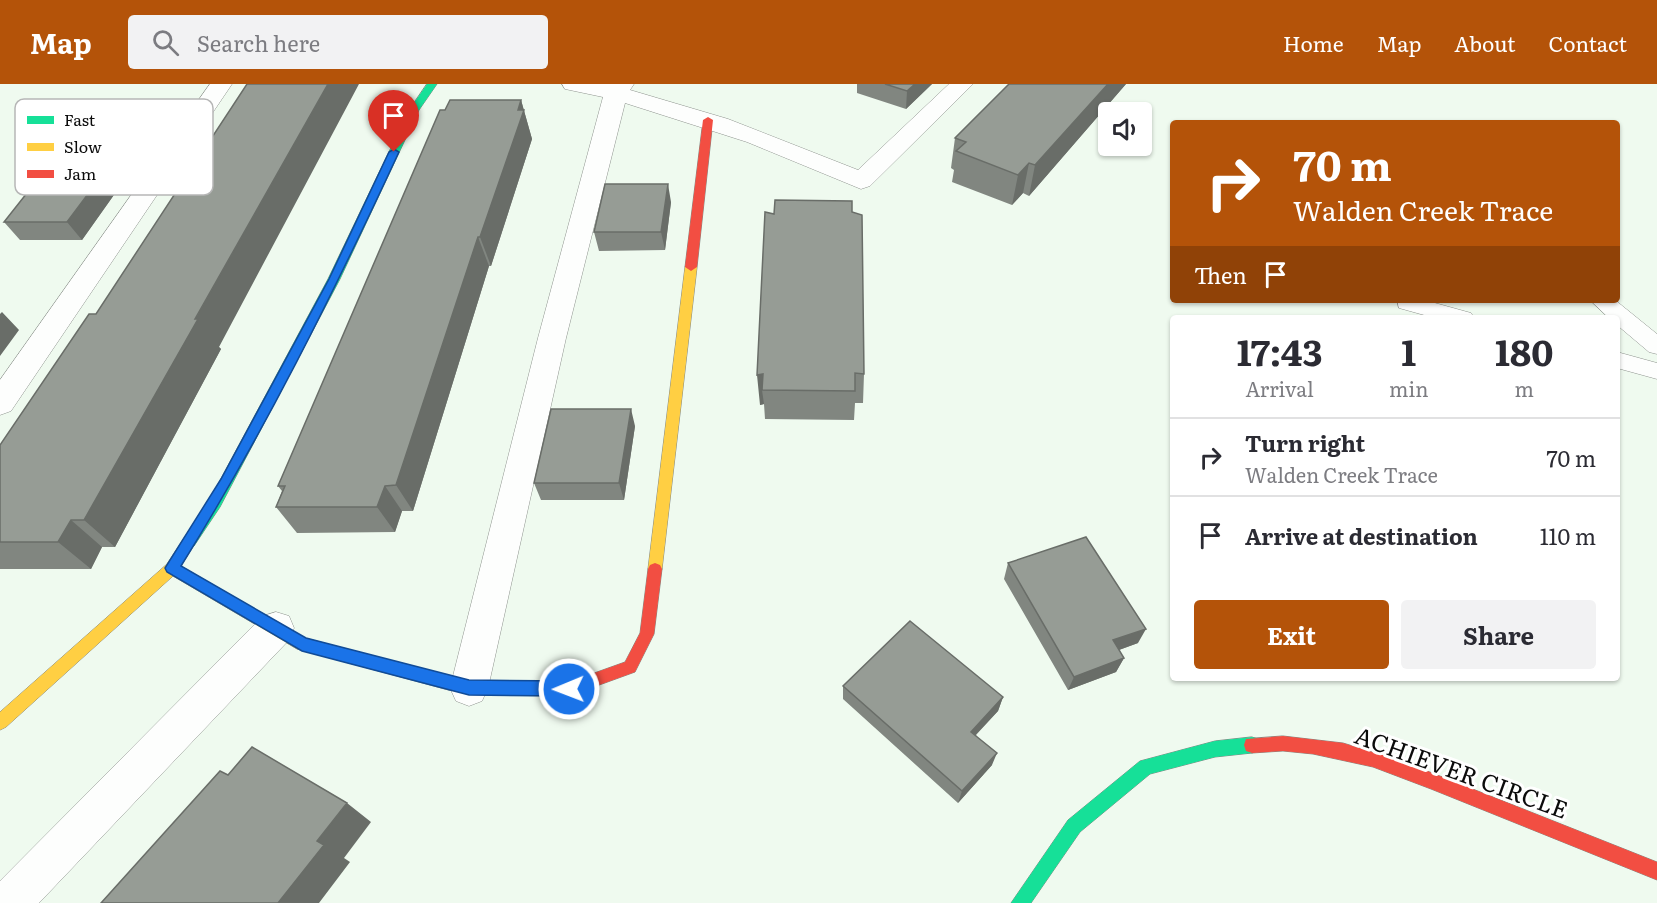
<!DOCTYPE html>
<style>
body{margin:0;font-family:Literata,serif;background:#f2f2f3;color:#2b2b33;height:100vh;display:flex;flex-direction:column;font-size:22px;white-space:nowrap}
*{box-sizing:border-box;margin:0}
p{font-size:20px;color:#7c7c81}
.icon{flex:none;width:33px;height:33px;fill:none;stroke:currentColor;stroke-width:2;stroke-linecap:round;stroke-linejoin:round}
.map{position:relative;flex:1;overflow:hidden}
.panel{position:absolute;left:1170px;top:231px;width:450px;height:366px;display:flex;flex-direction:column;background:#fff;border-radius:6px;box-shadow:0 2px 4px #0004}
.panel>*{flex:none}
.banner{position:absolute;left:1170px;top:36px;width:450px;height:183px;border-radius:6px;box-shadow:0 2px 4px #0004;background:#b45309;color:#fff;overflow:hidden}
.fabs{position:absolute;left:1098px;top:18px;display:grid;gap:12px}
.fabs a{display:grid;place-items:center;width:54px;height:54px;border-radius:6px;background:#fff;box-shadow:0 2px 4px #0004;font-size:30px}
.pin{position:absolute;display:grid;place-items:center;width:51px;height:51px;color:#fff;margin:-62px -26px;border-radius:50% 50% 50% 0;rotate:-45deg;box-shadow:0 0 6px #0007}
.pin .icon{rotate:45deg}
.me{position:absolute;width:66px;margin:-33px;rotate:269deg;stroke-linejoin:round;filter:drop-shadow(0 0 4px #0008)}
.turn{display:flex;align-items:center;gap:21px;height:126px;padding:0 24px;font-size:27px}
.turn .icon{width:78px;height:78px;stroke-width:2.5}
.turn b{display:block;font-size:42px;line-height:51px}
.then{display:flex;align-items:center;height:57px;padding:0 24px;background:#0003;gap:12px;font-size:22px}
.eta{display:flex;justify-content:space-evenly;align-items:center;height:102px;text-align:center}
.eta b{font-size:36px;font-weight:700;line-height:42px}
.primary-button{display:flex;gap:12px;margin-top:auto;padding:12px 24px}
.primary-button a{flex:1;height:69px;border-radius:6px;background:#b45309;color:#fff;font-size:24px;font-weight:700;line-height:69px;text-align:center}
.primary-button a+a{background:#f2f2f3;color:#2b2b33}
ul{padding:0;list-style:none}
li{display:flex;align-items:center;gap:18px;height:78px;padding:0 24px;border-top:2px solid #e1e1e2}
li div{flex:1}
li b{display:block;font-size:22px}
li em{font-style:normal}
header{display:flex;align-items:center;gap:36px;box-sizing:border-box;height:84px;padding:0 30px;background:#b45309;color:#fff}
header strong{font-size:28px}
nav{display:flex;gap:33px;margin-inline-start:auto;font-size:21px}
.search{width:420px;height:54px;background:#f2f2f3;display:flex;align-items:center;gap:15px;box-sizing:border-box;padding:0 21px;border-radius:6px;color:#7c7c81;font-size:22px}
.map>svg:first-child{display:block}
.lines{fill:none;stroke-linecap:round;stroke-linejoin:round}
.lane-casing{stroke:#8e938e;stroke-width:1}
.street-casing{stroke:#8e938e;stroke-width:1}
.fast-casing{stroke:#848984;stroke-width:1}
.slow-casing{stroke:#848984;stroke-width:1}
.jam-casing{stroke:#848984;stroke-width:1}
.lane{fill:#fdfefd;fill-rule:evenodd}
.street{fill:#fdfefd;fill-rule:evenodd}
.fast{fill:#16e098;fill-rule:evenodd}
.slow{fill:#ffcf43;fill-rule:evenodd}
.jam{fill:#f24e42;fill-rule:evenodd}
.wall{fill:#818680}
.shaded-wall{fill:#696d68}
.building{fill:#969c95;stroke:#696d68;stroke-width:1.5}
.route{fill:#1a73e8;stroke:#114b97;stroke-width:1.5}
.labels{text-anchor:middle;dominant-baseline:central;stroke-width:6;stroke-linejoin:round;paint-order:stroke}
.near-street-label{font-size:24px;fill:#0b0b0b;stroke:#fff}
.key{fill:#fff;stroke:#b6b6b6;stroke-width:1.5}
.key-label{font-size:16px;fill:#0b0b0b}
</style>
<header>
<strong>Map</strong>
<div class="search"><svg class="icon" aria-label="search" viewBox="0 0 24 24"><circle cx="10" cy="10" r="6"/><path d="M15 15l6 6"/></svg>Search here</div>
<nav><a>Home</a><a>Map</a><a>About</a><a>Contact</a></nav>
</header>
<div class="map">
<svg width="1657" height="819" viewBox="0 0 1657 819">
<rect width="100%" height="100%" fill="#effaef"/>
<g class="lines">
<defs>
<path id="lane" d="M 1397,216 L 1424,216 L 1471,229 L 1474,234 L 1435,234 L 1399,224 Z
M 1590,216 L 1615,216 L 1657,250 L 1657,270 L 1649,268 L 1617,241 L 1617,234 L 1609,234 Z
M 1617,268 L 1657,279 L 1657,295 L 1617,284 Z"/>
<path id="street" d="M 210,0 L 232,0 L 11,327 L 0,331 L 0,296 Z
M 562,0 L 634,0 L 630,6 L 728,35 L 858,86 L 949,0 L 973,0 L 870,102 L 861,105 L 747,58 L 625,19 L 566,254 L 488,604 L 482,617 L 469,622 L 456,617 L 450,604 L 538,254 L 603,13 L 565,5 Z
M 276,528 L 289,532 L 294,544 L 289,556 L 39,819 L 0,819 L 0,797 L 263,532 Z"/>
<path id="fast" d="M 427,0 L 437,0 L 419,26 L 340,195 L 220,423 L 194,462 L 189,464 L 184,462 L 182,458 L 184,454 L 210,415 L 328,195 L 409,26 Z
M 1252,653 L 1258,655 L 1260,661 L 1258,667 L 1252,669 L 1215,673 L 1150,690 L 1080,748 L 1031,819 L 1011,819 L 1068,736 L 1140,677 L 1215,657 Z"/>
<path id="slow" d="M 691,179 L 697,183 L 662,485 L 660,489 L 655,491 L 650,489 L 648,485 L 685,183 Z
M 189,452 L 194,454 L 196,458 L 181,482 L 305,554 L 456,594 L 461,596 L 464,601 L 461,606 L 456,608 L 297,565 L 173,492 L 6,643 L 0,646 L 0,628 L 167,480 L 184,454 Z"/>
<path id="jam" d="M 708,33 L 713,36 L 697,183 L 691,187 L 685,183 L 703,36 Z
M 655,479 L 660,481 L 662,485 L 654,550 L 635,588 L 569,612 L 469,611 L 451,606 L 448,601 L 451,596 L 456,594 L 469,597 L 569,598 L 625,578 L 640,549 L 648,485 L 650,481 Z
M 1283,652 L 1343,659 L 1402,677 L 1657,778 L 1657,796 L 1431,705 L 1373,683 L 1313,670 L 1283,667 L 1252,669 L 1246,667 L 1244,661 L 1246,655 Z"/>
</defs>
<use href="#lane" class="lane-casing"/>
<use href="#street" class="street-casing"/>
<use href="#fast" class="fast-casing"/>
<use href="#slow" class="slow-casing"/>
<use href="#jam" class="jam-casing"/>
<use href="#lane" class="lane"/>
<use href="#street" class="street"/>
<use href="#fast" class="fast"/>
<use href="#slow" class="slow"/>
<use href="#jam" class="jam"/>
</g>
<path class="wall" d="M 857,0 L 932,0 L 906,25 L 857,9 Z
M 1009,0 L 1126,0 L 1029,112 L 1023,109 L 1012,121 L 952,98 L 954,86 L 951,84 L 955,54 Z
M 521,16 L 532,55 L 491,182 L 489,182 L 413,427 L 402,427 L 395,448 L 297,449 L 276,423 L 282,407 L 278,402 L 445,26 Z
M 116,108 L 82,156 L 20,156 L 4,138 Z
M 671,118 L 665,166 L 599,167 L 594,148 Z
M 852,128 L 864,290 L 863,319 L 855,319 L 854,336 L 765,335 L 764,320 L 760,321 L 774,130 Z
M 219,263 L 221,265 L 115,463 L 102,463 L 91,485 L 0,485 L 0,361 Z
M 635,342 L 624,416 L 541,416 L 534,399 Z
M 1008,479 L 1138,559 L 1119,566 L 1124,574 L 1116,588 L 1068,606 L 1004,495 Z
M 843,602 L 1003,613 L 998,627 L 976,651 L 992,681 L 958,719 L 843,615 Z"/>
<path class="shaded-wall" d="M 328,0 L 359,0 L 219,263 L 221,265 L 115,463 L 84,436 L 195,235 Z
M 915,0 L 932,0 L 906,25 L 907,7 Z
M 1108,0 L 1126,0 L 1029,112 L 1035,81 Z
M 521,16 L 532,55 L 491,182 L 480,153 Z
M 1029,79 L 1023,109 L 1012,121 L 1018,91 Z
M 103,90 L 116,108 L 82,156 L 67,138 Z
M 668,100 L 671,118 L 665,166 L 661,148 Z
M 478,153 L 489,182 L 413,427 L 396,401 Z
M 2,228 L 19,246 L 0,272 L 0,230 Z
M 763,290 L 762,306 L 764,320 L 760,321 L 757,291 Z
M 631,325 L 635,342 L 624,416 L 619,399 Z
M 385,402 L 402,427 L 395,448 L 377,423 Z
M 71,436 L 102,463 L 91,485 L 58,458 Z
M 1146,545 L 1138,559 L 1105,571 L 1113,556 Z
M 1124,574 L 1116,588 L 1068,606 L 1074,593 Z
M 1003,613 L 998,627 L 967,660 L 971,648 Z
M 997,669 L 992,681 L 958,719 L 962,707 Z
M 347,719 L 371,738 L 344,774 L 350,778 L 319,819 L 278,819 L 317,757 Z"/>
<path class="building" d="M 247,0 L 328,0 L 195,235 L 198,235 L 84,436 L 71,436 L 58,458 L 0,458 L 0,361 L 89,230 L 96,230 Z
M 885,0 L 915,0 L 907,7 Z
M 1009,0 L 1108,0 L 1035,81 L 1029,79 L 1018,91 L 956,67 L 966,58 L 955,54 Z
M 450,16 L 521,16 L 518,26 L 524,26 L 480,153 L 478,153 L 396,401 L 385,402 L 377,423 L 276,423 L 285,402 L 278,402 L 440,26 L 445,26 Z
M 42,90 L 103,90 L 67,138 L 4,138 Z
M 605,100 L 668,100 L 661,148 L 594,148 Z
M 775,116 L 852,117 L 852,128 L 862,131 L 864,290 L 855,289 L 855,307 L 762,306 L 763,290 L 757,291 L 765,128 L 774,130 Z
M 551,325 L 631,325 L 619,399 L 534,399 Z
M 1086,453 L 1146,545 L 1113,556 L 1124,574 L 1074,593 L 1008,479 Z
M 910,537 L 1003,613 L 971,648 L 997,669 L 962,707 L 843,602 Z
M 252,663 L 347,719 L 317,757 L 324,761 L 278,819 L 101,819 L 220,687 L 228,691 Z"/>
<path class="route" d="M 394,65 L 399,68 C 333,210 264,349 181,482 L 306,554 L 469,596 L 569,597 L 575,599 L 577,605 L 575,610 L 569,612 L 469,611 L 302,567 L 167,488 L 165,484 L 221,395 L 329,195 L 389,68 Z"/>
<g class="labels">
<g class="near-street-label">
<text transform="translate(1462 687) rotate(20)">ACHIEVER CIRCLE</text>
</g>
</g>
<rect x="15" y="15" width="198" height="96" rx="9" class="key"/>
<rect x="27" y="32" width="27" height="8" fill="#16e098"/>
<rect x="27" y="59" width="27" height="8" fill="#ffcf43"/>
<rect x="27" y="86" width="27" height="8" fill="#f24e42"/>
<g class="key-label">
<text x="64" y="42">Fast</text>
<text x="64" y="69">Slow</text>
<text x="64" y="96">Jam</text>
</g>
</svg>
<div class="fabs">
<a><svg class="icon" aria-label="sound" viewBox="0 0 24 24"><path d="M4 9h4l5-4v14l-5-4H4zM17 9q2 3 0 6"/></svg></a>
</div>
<div class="pin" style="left:394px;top:68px;background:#d93025"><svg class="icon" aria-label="arrive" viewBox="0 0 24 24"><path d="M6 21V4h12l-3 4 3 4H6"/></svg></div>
<svg class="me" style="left:569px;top:605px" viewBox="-20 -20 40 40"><circle r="17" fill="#1a73e8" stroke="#fff" stroke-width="3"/><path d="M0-11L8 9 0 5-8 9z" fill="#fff"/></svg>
<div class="banner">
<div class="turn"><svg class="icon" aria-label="right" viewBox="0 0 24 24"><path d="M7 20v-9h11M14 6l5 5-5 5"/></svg><div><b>70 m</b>Walden Creek Trace</div></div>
<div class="then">Then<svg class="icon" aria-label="arrive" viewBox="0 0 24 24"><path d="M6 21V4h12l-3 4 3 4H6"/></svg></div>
</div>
<section class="panel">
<div class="eta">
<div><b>17:43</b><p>Arrival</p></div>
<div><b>1</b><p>min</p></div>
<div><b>180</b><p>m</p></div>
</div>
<ul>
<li><svg class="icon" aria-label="right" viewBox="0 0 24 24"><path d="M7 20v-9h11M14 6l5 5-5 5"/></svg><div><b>Turn right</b><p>Walden Creek Trace</p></div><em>70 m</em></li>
<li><svg class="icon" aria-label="arrive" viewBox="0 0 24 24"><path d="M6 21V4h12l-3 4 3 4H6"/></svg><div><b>Arrive at destination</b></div><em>110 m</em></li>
</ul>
<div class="primary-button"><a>Exit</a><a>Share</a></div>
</section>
</div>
